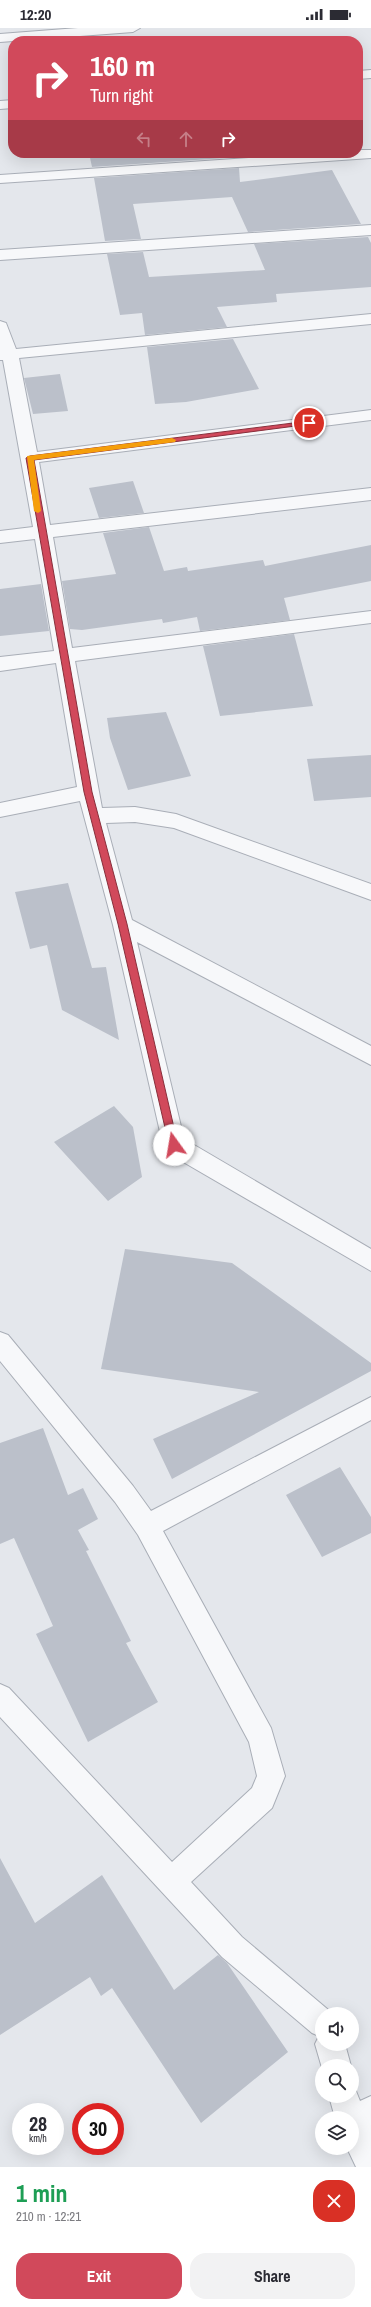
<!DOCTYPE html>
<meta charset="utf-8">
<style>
body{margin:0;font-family:"Archivo Narrow",sans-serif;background:#f2f2f3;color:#2b2b33;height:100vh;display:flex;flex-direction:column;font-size:15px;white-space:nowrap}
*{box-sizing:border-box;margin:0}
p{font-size:13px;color:#7c7c81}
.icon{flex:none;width:22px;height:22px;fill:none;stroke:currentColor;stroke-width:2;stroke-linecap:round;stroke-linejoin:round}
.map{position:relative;height:2139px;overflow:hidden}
.sheet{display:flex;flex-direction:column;background:#fff;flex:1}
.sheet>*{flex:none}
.guide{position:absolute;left:8px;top:8px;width:355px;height:122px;border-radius:16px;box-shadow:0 4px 16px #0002;background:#d1495b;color:#fff;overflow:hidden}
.tools{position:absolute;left:315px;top:1979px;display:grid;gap:8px}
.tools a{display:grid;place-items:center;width:44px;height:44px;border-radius:50%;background:#fff;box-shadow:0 4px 16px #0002;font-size:20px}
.speed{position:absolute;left:12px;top:2075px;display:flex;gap:8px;font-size:20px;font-weight:700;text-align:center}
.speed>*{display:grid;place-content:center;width:52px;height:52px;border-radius:50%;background:#fff;box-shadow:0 4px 16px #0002;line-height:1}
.speed small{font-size:10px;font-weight:400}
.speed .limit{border:6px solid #d22;background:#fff;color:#111}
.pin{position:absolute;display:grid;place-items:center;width:34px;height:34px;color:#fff;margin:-17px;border:2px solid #fff;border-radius:50%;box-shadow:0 1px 4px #0007}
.me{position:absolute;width:44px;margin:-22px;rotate:347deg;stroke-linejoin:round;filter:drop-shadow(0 0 3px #0008)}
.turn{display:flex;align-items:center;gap:14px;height:84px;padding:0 16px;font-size:18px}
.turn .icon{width:52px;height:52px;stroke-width:2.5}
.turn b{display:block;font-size:28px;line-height:34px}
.lanes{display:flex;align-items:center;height:38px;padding:0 16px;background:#0003;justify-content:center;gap:20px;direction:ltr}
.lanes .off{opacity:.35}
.round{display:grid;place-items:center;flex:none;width:42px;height:42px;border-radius:16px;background:#f2f2f3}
.head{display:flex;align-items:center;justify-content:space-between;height:68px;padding:0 16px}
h1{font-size:24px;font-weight:800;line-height:30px;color:#1e9e55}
.button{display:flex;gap:8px;margin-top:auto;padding:8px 16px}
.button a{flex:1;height:46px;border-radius:16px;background:#d1495b;color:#fff;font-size:16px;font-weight:800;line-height:46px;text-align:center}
.button a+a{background:#f2f2f3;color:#2b2b33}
.status{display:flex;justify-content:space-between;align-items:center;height:28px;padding:0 20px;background:#fff;direction:ltr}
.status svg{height:11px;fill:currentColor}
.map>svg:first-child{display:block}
.building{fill:#bbc0ca}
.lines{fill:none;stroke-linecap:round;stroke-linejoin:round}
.street-casing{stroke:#a9aeb7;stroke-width:2}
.street{fill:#f7f8fa;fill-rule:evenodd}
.route{fill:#d1495b;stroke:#882f3b}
.slow{fill:#f59e0b}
</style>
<div class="status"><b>12:20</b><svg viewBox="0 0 49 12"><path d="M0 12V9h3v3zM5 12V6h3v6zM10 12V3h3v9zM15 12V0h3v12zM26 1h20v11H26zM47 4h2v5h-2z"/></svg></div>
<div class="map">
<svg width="371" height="2139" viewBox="0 0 371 2139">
<rect width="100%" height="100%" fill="#e4e7ec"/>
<path class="building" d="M 89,125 L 239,125 L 239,129 L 92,139 Z
M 239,140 L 240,154 L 332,142 L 361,196 L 248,204 L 232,169 L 133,176 L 141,211 L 105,213 L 94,150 Z
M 368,209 L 371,215 L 371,259 L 276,266 L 277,274 L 217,279 L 227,299 L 145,307 L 142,285 L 120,287 L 107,226 L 143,224 L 149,249 L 265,242 L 254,216 Z
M 233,311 L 259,361 L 186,374 L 155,376 L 147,319 Z
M 60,346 L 68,383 L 33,386 L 24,350 Z
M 133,453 L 144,485 L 99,490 L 89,460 Z
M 149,499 L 164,543 L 187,539 L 188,543 L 263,532 L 265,538 L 371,517 L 371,553 L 284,570 L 290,592 L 200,603 L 197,589 L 163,595 L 162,591 L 82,602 L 70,601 L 62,553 L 116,546 L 103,505 Z
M 41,556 L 49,603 L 0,608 L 0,561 Z
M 294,606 L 313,678 L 220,688 L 203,618 Z
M 166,684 L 191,748 L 128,762 L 110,710 L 107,690 Z
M 371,727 L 371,769 L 314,773 L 307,731 Z
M 68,855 L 92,940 L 106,939 L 119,1012 L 62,982 L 47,917 L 30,921 L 15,864 Z
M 114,1078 L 133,1099 L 142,1149 L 108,1173 L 54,1114 Z
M 125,1221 L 232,1235 L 371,1335 L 371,1343 L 172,1451 L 153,1411 L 259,1364 L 101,1341 Z
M 43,1400 L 68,1467 L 83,1460 L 98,1491 L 78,1502 L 89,1522 L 86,1523 L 131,1613 L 126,1615 L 158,1674 L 88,1714 L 36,1606 L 53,1598 L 14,1510 L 0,1516 L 0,1415 Z
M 340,1439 L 371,1489 L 371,1505 L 322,1529 L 286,1467 Z
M 0,1830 L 35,1895 L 102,1847 L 174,1962 L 218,1927 L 227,1935 L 288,2024 L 201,2095 L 112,1960 L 101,1968 L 90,1949 L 0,2007 Z"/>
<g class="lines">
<defs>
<path id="street" d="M 78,0 L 140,0 L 133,4 L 0,14 L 0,6 Z
M 371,42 L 371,50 L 358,51 L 358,43 Z
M 13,72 L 13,80 L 0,81 L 0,73 Z
M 358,122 L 371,122 L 371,130 L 0,155 L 0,147 L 320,125 L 358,125 Z
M 371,197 L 371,207 L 0,232 L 0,222 Z
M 371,286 L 371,296 L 19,330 L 37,424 L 371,382 L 371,392 L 39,434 L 50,497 L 371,460 L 371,472 L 53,509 L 72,620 L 371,583 L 371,595 L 75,633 L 102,780 L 135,779 L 176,786 L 371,856 L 371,872 L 174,800 L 135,794 L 106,795 L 132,892 L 371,1018 L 371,1037 L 137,914 L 184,1111 L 371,1221 L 371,1243 L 166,1124 L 163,1117 L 113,897 L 80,773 L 0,789 L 0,775 L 77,759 L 56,635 L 0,643 L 0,629 L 54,623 L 35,511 L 0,515 L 0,503 L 33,499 L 3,332 L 0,332 L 0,293 L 6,295 L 16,321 Z
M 0,1304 L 8,1307 L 133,1458 L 151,1483 L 371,1369 L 371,1392 L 163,1503 L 271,1700 L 285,1748 L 272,1780 L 191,1854 L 242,1909 L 332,1985 L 322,1986 L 322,2016 L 345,2016 L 351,2038 L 322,2038 L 322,2040 L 315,2016 L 319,2008 L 312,2005 L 222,1929 L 0,1689 L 0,1656 L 9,1660 L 172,1834 L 252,1760 L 257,1748 L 249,1714 L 138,1507 L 115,1474 L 0,1333 Z
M 352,2056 L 354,2058 L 360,2073 L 371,2068 L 371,2139 L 356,2139 L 347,2120 L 352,2120 L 352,2090 L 335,2090 L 329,2068 L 352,2068 Z"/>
</defs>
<use href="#street" class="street-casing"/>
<use href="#street" class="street"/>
</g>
<path class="route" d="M 309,393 L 311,393 L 311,396 L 34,432 L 92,764 L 127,896 L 178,1117 L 174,1121 L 169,1117 L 118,896 L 84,764 L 26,430 L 30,428 Z"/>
<path class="slow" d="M 172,410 L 176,412 L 175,414 L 34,432 L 41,483 L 38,485 L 34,483 L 27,428 Z"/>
</svg>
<div class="tools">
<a><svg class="icon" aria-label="sound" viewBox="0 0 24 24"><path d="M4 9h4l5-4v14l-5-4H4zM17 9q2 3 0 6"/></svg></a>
<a><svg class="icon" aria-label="search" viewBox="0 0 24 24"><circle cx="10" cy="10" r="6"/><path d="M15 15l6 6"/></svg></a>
<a><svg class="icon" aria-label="layers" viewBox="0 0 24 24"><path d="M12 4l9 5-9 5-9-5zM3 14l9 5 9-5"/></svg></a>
</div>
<div class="speed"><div>28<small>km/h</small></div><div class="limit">30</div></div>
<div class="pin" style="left:309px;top:395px;background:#d93025"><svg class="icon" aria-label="arrive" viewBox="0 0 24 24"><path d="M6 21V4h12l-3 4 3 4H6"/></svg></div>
<svg class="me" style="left:174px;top:1117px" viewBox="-20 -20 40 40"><circle r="19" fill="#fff"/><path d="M0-13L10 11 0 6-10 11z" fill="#d1495b"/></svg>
<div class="guide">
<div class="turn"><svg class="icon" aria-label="right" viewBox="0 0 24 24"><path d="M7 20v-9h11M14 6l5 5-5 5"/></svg><div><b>160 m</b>Turn right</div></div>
<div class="lanes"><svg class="icon off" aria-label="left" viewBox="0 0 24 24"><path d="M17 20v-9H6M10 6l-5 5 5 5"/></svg><svg class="icon off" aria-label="ahead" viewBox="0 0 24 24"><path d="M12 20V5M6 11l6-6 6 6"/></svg><svg class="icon" aria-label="right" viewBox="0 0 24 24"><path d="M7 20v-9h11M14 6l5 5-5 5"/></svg></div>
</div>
</div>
<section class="sheet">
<div class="head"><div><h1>1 min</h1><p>210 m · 12:21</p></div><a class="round" style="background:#d93025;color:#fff"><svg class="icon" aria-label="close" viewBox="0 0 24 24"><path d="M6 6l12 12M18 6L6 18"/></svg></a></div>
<div class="button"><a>Exit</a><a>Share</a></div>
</section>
